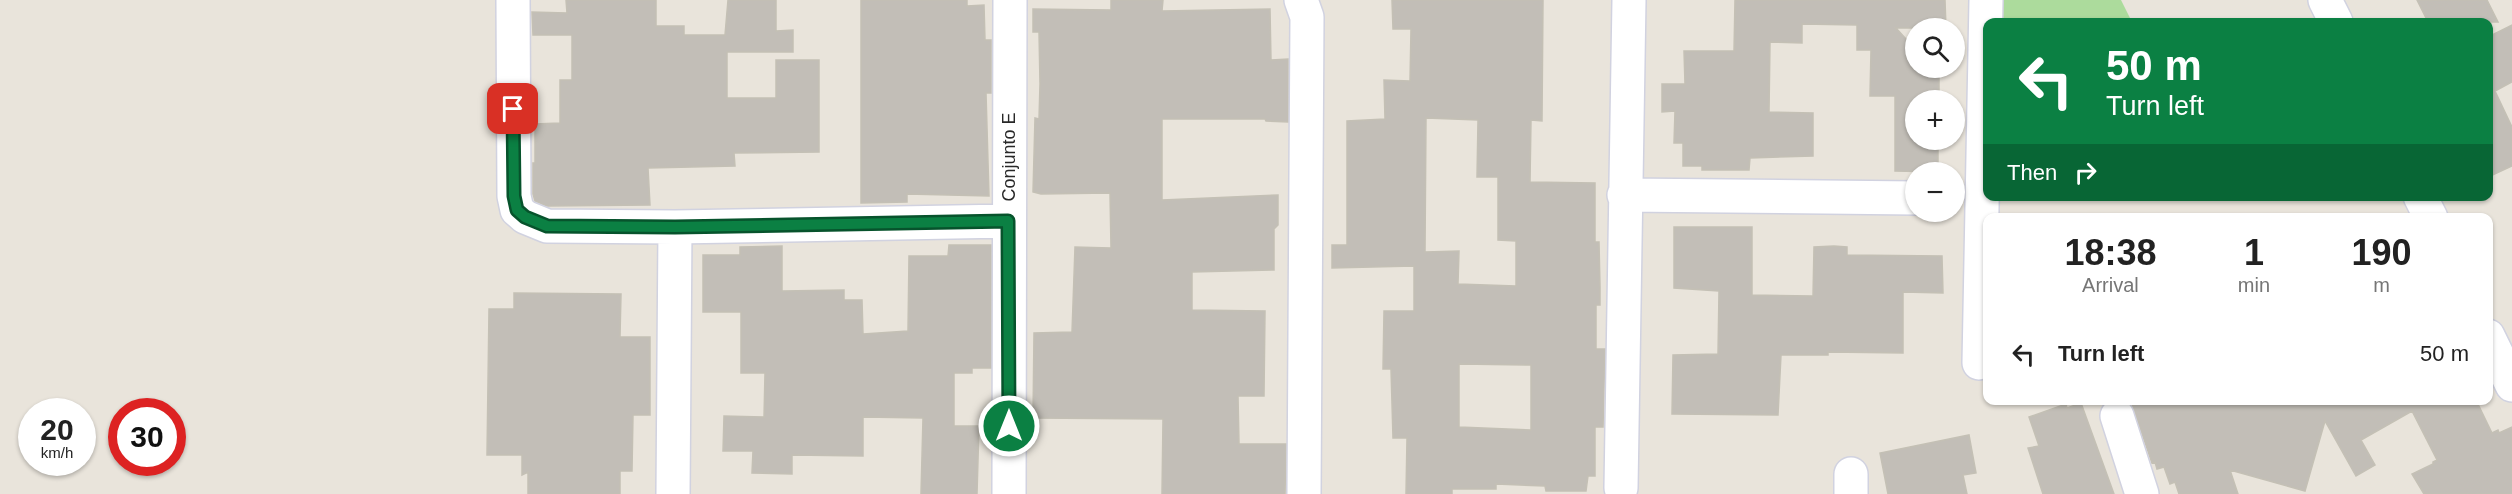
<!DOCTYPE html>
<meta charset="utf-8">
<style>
body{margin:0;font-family:Arial,sans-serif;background:#f6f6f6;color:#222;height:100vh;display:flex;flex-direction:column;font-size:22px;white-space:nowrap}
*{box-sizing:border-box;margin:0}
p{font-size:20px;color:#767676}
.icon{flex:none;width:33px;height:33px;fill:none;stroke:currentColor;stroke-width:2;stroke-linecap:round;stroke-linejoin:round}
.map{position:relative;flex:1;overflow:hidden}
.sheet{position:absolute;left:1983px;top:213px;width:510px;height:192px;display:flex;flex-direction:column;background:#fff;border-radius:12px;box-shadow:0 2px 4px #0004}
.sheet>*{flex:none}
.top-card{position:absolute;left:1983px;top:18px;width:510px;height:183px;border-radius:12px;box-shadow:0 2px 4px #0004;background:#0b8043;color:#fff;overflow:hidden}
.tools{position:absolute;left:1905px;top:18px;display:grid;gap:12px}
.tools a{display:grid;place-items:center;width:60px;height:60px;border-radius:50%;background:#fff;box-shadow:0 2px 4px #0004;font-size:30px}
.speed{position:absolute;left:18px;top:398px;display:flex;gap:12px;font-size:30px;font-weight:700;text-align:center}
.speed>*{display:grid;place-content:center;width:78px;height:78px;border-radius:50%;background:#fff;box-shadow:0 2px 4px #0004;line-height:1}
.speed small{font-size:15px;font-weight:400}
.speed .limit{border:9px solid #d22;background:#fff;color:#111}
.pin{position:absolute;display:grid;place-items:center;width:51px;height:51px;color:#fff;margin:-26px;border-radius:12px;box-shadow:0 3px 9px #0006}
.me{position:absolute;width:66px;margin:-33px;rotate:0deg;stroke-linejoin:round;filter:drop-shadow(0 0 4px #0008)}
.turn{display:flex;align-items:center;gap:21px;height:126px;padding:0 24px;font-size:27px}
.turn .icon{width:78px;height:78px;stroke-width:2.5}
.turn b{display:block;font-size:42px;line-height:51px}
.then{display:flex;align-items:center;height:57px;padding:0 24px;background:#0003;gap:12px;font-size:22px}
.eta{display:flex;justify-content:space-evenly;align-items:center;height:102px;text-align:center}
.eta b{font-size:36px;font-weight:700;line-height:42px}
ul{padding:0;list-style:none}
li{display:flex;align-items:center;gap:18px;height:78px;padding:0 24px}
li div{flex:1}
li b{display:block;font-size:22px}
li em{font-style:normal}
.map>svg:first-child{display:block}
.green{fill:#acdb9c}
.building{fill:#c2beb7;stroke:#c4c0b5;stroke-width:1.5;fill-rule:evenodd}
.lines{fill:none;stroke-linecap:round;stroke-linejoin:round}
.street-casing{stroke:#d1d2e0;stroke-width:36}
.street{stroke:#fff;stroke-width:33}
.route-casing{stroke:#07532c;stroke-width:15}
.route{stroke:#0b8043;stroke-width:10}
.labels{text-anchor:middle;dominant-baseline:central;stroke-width:4.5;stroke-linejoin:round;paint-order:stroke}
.street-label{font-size:18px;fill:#282828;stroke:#fff}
</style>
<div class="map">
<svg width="2512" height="494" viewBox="0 0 2512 494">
<rect width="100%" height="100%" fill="#e9e4db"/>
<path class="green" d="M 1999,0 L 2121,0 L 2132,22 L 1998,22 Z"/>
<path class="building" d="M 566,0 L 656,0 L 656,26 L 684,26 L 684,35 L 725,35 L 728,0 L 776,0 L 776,31 L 793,30 L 793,52 L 727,52 L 727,98 L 776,98 L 776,60 L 819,60 L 819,152 L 734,153 L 735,166 L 648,168 L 650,205 L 547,206 L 535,201 L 533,194 L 533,163 L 535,163 L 535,124 L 560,123 L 560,80 L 572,80 L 572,35 L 533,35 L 532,12 L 567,13 Z
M 861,0 L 967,0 L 967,6 L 984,5 L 985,40 L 991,40 L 991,93 L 986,93 L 989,196 L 907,194 L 907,202 L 861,203 Z
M 1111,0 L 1163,0 L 1162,11 L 1270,9 L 1271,60 L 1288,59 L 1288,122 L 1266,121 L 1265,119 L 1162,119 L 1162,200 L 1278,195 L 1278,225 L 1274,229 L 1274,270 L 1192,272 L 1192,310 L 1265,311 L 1264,396 L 1238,396 L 1239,444 L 1286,444 L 1285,494 L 1162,494 L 1163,419 L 1033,418 L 1034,333 L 1072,332 L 1075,247 L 1111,248 L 1110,193 L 1041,194 L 1033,192 L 1035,118 L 1039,119 L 1040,84 L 1039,32 L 1033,32 L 1033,9 L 1111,10 Z
M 1392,0 L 1543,0 L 1542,121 L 1531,120 L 1530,182 L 1595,183 L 1595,242 L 1599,242 L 1600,287 L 1600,305 L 1596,305 L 1596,349 L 1605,349 L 1603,427 L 1595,427 L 1595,476 L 1588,476 L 1586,491 L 1546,491 L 1545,486 L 1496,484 L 1496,489 L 1452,489 L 1452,494 L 1406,494 L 1407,438 L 1393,438 L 1391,369 L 1383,369 L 1384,311 L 1414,311 L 1414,266 L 1332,268 L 1332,245 L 1347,245 L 1347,121 L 1385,119 L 1384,80 L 1410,81 L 1411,29 L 1393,29 ZM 1426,118 L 1478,120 L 1477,177 L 1498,177 L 1498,240 L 1516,241 L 1516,286 L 1458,284 L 1459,251 L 1425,252 ZM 1459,364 L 1531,365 L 1531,430 L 1459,427 Z
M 1735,0 L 1945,0 L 1946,28 L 1896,28 L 1916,50 L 1916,68 L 1931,68 L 1939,77 L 1939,100 L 1916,100 L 1916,140 L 1938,140 L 1938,172 L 1895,171 L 1895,96 L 1870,96 L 1871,50 L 1857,50 L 1857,25 L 1802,24 L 1802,43 L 1770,42 L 1769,112 L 1813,113 L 1813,156 L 1750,158 L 1749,170 L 1702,170 L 1702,166 L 1683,166 L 1683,143 L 1674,143 L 1675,111 L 1662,112 L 1662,84 L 1685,84 L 1684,51 L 1734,51 Z
M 2417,0 L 2487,0 L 2498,22 L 2428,22 Z
M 2512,25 L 2512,82 L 2495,91 L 2512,127 L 2512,166 L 2488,177 L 2488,37 Z
M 1674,227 L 1752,227 L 1752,295 L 1813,296 L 1814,247 L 1834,246 L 1847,247 L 1847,255 L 1942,256 L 1943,293 L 1903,292 L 1903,353 L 1828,352 L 1828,355 L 1781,355 L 1778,415 L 1672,414 L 1673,355 L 1718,354 L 1719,291 L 1674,288 Z
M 949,245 L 991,245 L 991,368 L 972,368 L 972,373 L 954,373 L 954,426 L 979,426 L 977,494 L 921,494 L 923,418 L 863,417 L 863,456 L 792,455 L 792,474 L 752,473 L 753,451 L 723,451 L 724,416 L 764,417 L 765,373 L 741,373 L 741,312 L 703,312 L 703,255 L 740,255 L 740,247 L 782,246 L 782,291 L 844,290 L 844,300 L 862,300 L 863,334 L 908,331 L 909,256 L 948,256 Z
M 514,293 L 621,294 L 620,337 L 650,337 L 650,415 L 633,415 L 632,471 L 620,471 L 620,494 L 528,494 L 528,472 L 522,475 L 522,455 L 487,455 L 489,309 L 514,309 Z
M 2476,400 L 2492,433 L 2498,430 L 2499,433 L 2512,427 L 2512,494 L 2424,494 L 2412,474 L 2433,464 L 2433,462 L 2437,460 L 2412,411 L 2361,440 L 2375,465 L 2356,476 L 2325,421 L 2305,491 L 2230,470 L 2238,494 L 2179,494 L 2175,482 L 2170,484 L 2164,467 L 2157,469 L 2155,462 L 2152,463 L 2131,401 Z
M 2081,403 L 2114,494 L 2043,494 L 2028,448 L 2039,446 L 2029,417 L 2066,404 L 2067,408 Z
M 1969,435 L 1976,473 L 1963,475 L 1967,494 L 1888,494 L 1880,453 Z"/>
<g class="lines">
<defs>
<path id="street" d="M 513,0 L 514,196 L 517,210 L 525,217 L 547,226 L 675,227 L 1008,221
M 1301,0 L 1307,17 L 1304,494
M 2325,0 L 2336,22
M 1624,195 L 1916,198
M 2420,196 L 2431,218
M 2488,336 L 2512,385
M 1979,363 L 1986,0
M 2117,416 L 2142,494
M 1851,474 L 1851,494
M 1621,488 L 1629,0
M 673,494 L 675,227
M 1009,494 L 1010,0"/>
</defs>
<use href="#street" class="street-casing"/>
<use href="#street" class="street"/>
</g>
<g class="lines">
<defs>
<path id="route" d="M 513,109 L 514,196 L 517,210 L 525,217 L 547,226 L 675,227 L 1008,221 L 1009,426"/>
</defs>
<use href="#route" class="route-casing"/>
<use href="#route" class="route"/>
</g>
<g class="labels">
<g class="street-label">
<text transform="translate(1009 157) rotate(-90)">Conjunto E</text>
</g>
</g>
</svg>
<div class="tools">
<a><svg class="icon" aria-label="search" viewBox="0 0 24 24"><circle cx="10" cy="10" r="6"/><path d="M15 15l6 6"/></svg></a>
<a>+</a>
<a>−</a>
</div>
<div class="speed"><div>20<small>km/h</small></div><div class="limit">30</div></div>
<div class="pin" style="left:513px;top:109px;background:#d93025"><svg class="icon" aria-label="arrive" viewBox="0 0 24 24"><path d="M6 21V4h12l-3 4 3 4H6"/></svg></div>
<svg class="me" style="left:1009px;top:426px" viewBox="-20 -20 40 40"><circle r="17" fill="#0b8043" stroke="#fff" stroke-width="3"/><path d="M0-11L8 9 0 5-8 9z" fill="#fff"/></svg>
<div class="top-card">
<div class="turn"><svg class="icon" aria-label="left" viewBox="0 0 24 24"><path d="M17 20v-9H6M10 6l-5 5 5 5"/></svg><div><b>50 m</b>Turn left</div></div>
<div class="then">Then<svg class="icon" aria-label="right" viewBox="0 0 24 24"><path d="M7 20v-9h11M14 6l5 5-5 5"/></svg></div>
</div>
<section class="sheet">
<div class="eta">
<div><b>18:38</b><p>Arrival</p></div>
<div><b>1</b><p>min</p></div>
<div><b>190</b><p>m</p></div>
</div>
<ul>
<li><svg class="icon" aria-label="left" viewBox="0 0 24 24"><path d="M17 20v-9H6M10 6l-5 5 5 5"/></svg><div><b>Turn left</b></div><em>50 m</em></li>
</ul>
</section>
</div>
